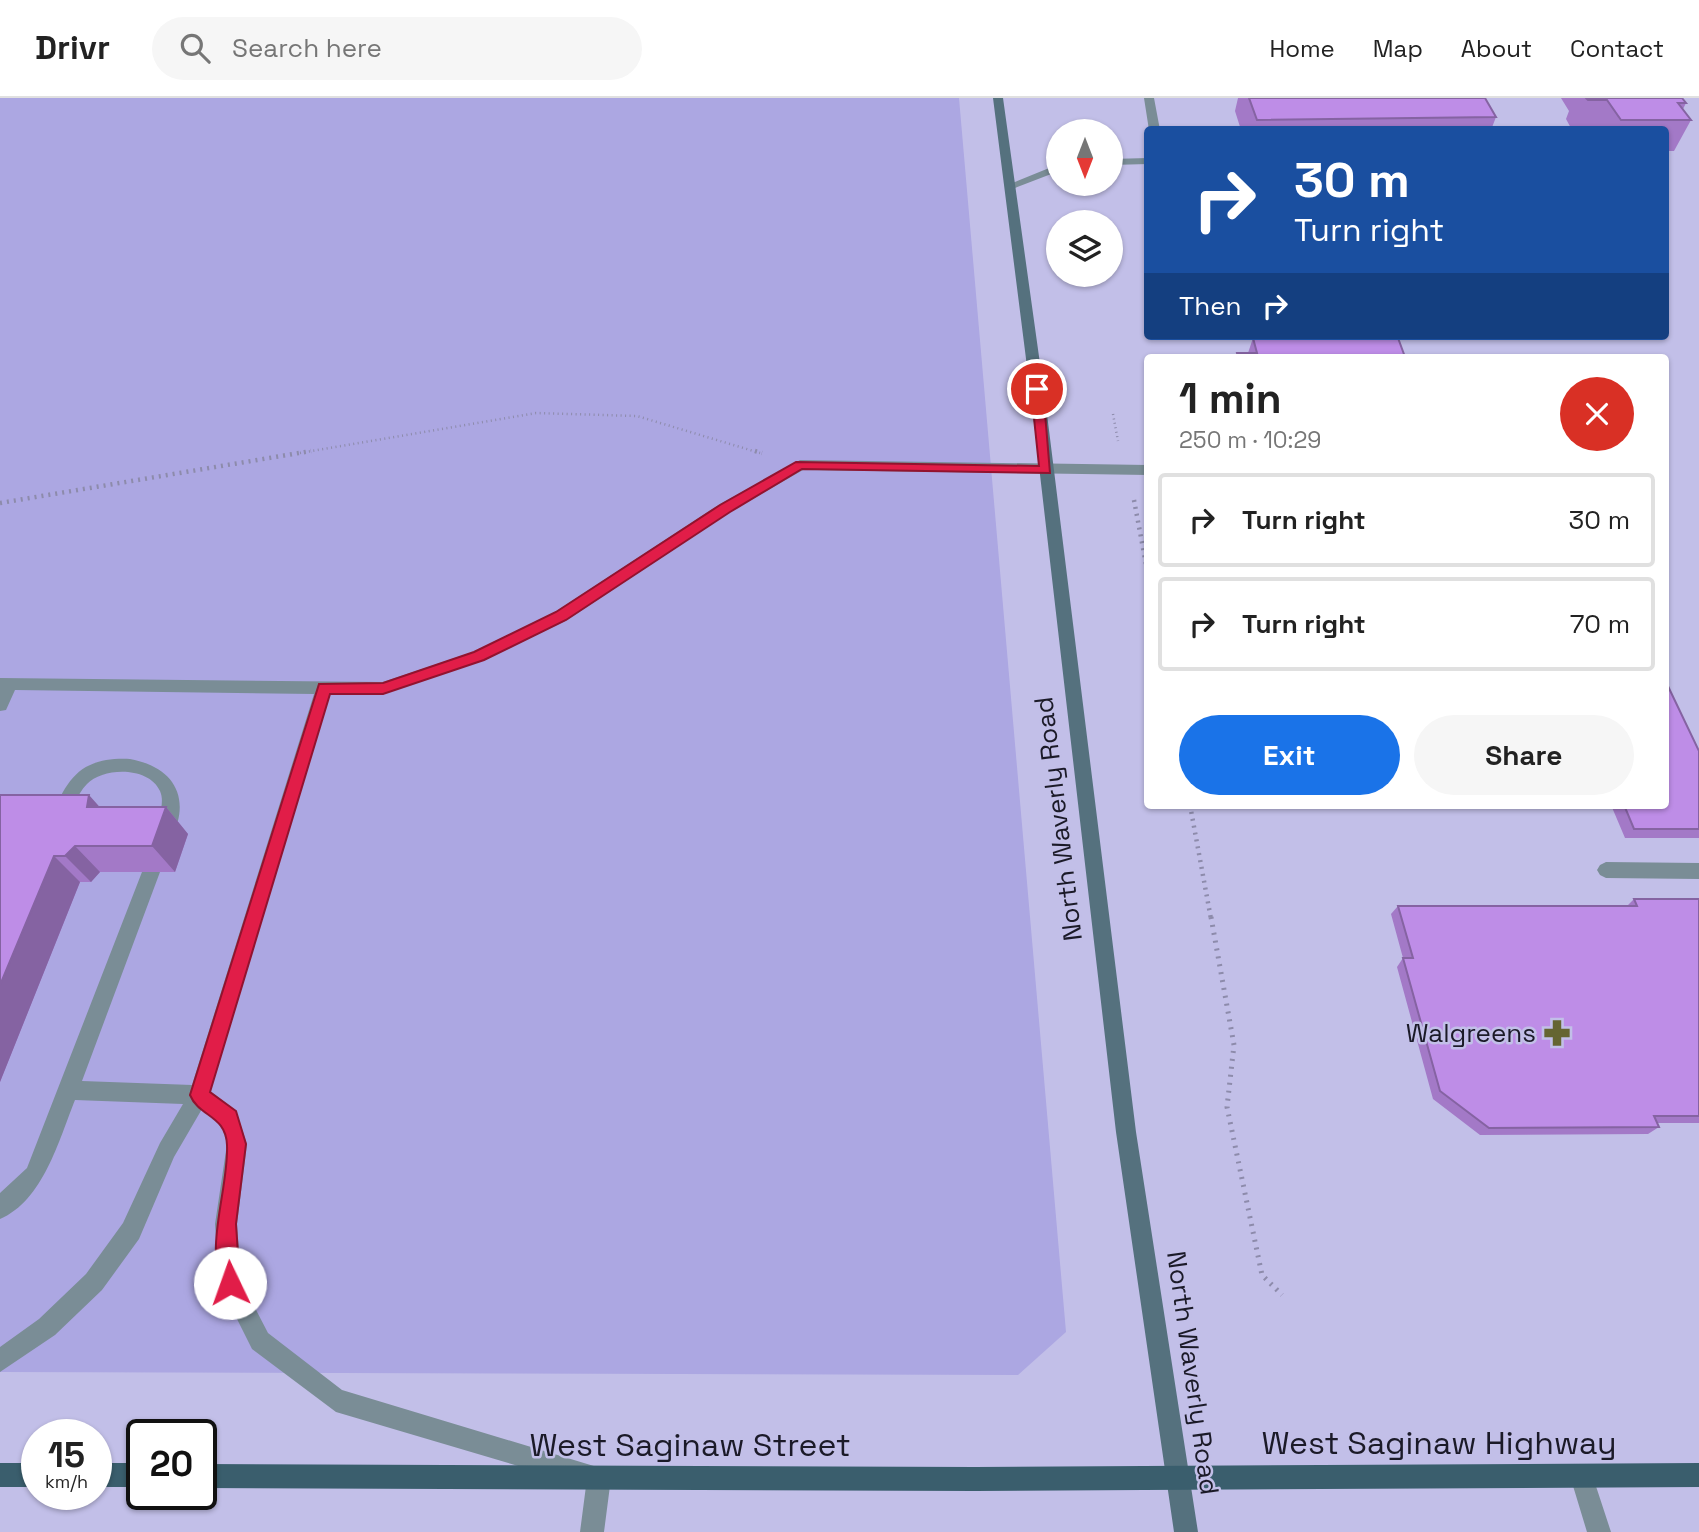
<!DOCTYPE html>
<meta charset="utf-8">
<style>
body{margin:0;font-family:"Space Grotesk",sans-serif;background:#f6f6f6;color:#222;height:100vh;display:flex;flex-direction:column;font-size:26px;white-space:nowrap}
*{box-sizing:border-box;margin:0}
p{font-size:23px;color:#767676}
.icon{flex:none;width:38px;height:38px;fill:none;stroke:currentColor;stroke-width:2;stroke-linecap:round;stroke-linejoin:round}
.map{position:relative;flex:1;overflow:hidden}
.details{position:absolute;left:1144px;top:256px;width:525px;height:455px;display:flex;flex-direction:column;background:#fff;border-radius:7px;box-shadow:0 2px 5px #0004}
.details>*{flex:none}
.top-card{position:absolute;left:1144px;top:28px;width:525px;height:214px;border-radius:7px;box-shadow:0 2px 5px #0004;background:#1a4fa0;color:#fff;overflow:hidden}
.needle{width:46px;rotate:180deg}
.fabs{position:absolute;left:1046px;top:21px;display:grid;gap:14px}
.fabs a{display:grid;place-items:center;width:77px;height:77px;border-radius:50%;background:#fff;box-shadow:0 2px 5px #0004;font-size:35px}
.speed{position:absolute;left:21px;top:1321px;display:flex;gap:14px;font-size:35px;font-weight:700;text-align:center}
.speed>*{display:grid;place-content:center;width:91px;height:91px;border-radius:50%;background:#fff;box-shadow:0 2px 5px #0004;line-height:1}
.speed small{font-size:18px;font-weight:400}
.speed .limit{border:4px solid #111;border-radius:10px;background:#fff;color:#111}
.pin{position:absolute;display:grid;place-items:center;width:60px;height:60px;color:#fff;margin:-30px;border:4px solid #fff;border-radius:50%;box-shadow:0 2px 7px #0007}
.me{position:absolute;width:77px;margin:-38px;rotate:357deg;stroke-linejoin:round;filter:drop-shadow(0 0 5px #0008)}
.turn{display:flex;align-items:center;gap:24px;height:147px;padding:0 35px;font-size:32px}
.turn .icon{width:91px;height:91px;stroke-width:2.5}
.turn b{display:block;font-size:49px;line-height:60px}
.then{display:flex;align-items:center;height:66px;padding:0 35px;background:#0003;gap:14px;font-size:26px}
.round{display:grid;place-items:center;flex:none;width:74px;height:74px;border-radius:37px;background:#f6f6f6}
.head{display:flex;align-items:center;justify-content:space-between;height:119px;padding:0 35px}
h1{font-size:42px;font-weight:800;line-height:52px}
.primary-button{display:flex;gap:14px;margin-top:auto;padding:14px 35px}
.primary-button a{flex:1;height:80px;border-radius:42px;background:#1a73e8;color:#fff;font-size:28px;font-weight:800;line-height:80px;text-align:center}
.primary-button a+a{background:#f6f6f6;color:#222}
ul{padding:0;list-style:none}
li{display:flex;align-items:center;gap:21px;height:94px;margin:0 14px 10px;padding:0 21px;border:4px solid #e0e0e0;border-radius:7px}
li div{flex:1}
li b{display:block;font-size:26px}
li em{font-style:normal}
header{display:flex;align-items:center;gap:42px;box-sizing:border-box;height:98px;padding:0 35px;background:#fff;border-bottom:2px solid #e0e0e0}
header strong{font-size:33px}
nav{display:flex;gap:38px;margin-inline-start:auto;font-size:24px}
.search{width:490px;height:63px;background:#f6f6f6;display:flex;align-items:center;gap:18px;box-sizing:border-box;padding:0 24px;border-radius:38px;color:#767676;font-size:26px}
.map>svg:first-child{display:block}
.green{fill:#aca7e2}
.lines{fill:none;stroke-linecap:round;stroke-linejoin:round}
.path-far2{stroke:#8d8bab;stroke-width:2.5;stroke-dasharray:1 3.5;stroke-linecap:butt}
.path-far1{stroke:#8d8bab;stroke-width:4.5;stroke-dasharray:2 5;stroke-linecap:butt}
.path{stroke:#8d8bab;stroke-width:5;stroke-dasharray:2 6;stroke-linecap:butt}
.lane{fill:#7a8d96;fill-rule:evenodd}
.secondary{fill:#55717e;fill-rule:evenodd}
.primary{fill:#3a5e6d;fill-rule:evenodd}
.wall{fill:#a379c7}
.shaded-wall{fill:#8563a2}
.building{fill:#be8de7;stroke:#8563a2;stroke-width:2}
.route{fill:#e11d48;stroke:#92132f;stroke-width:2}
.labels{text-anchor:middle;dominant-baseline:central;stroke-width:5;stroke-linejoin:round;paint-order:stroke}
.street-label{font-size:26px;fill:#1b1a28;stroke:#c2bfe8}
.poi-label{font-size:26px;fill:#1b1a28;stroke:#c2bfe8;text-anchor:end}
.near-street-label{font-size:32px;fill:#1b1a28;stroke:#c2bfe8}
</style>
<header>
<strong>Drivr</strong>
<div class="search"><svg class="icon" aria-label="search" viewBox="0 0 24 24"><circle cx="10" cy="10" r="6"/><path d="M15 15l6 6"/></svg>Search here</div>
<nav><a>Home</a><a>Map</a><a>About</a><a>Contact</a></nav>
</header>
<div class="map">
<svg width="1699" height="1434" viewBox="0 0 1699 1434">
<rect width="100%" height="100%" fill="#c2bfe8"/>
<path class="green" d="M 0,0 L 959,0 L 1066,1234 L 1018,1277 L 0,1274 Z"/>
<g class="lines">
<path class="path-far2" d="M 1113,316 L 1118,343
M 300,355 L 536,315 L 637,318 L 760,355"/>
<path class="path-far1" d="M 755,353 L 762,355
M 1134,402 L 1148,477
M 0,405 L 311,353
M 1190,707 L 1211,821"/>
<path class="path" d="M 1211,819 L 1234,947 L 1227,1009 L 1262,1177 L 1282,1197"/>
<path class="lane" d="M 1144,0 L 1154,0 L 1160,32 L 1149,32 Z
M 1148,60 L 1148,66 L 1111,67 L 1111,61 Z
M 1059,66 L 1059,73 L 1015,90 L 1005,88 Z
M 800,362 L 1148,367 L 1148,377 L 803,372 L 730,414 L 567,522 L 485,562 L 383,596 L 330,596 L 210,993 L 236,1013 L 247,1046 L 237,1126 L 241,1183 L 268,1235 L 342,1292 L 607,1372 L 611,1380 L 604,1434 L 580,1434 L 586,1388 L 336,1314 L 252,1251 L 219,1185 L 215,1126 L 227,1046 L 221,1026 L 202,1011 L 174,1059 L 139,1141 L 102,1192 L 55,1237 L 0,1274 L 0,1249 L 39,1221 L 86,1176 L 123,1125 L 160,1045 L 183,1006 L 75,1002 C 59,1042 43,1103 0,1121 L 0,1095 L 27,1070 L 142,774 L 145,769 L 151,766 L 157,769 L 160,774 L 82,983 L 192,987 L 314,596 L 15,592 L 6,612 L 0,613 L 0,580 L 383,584 L 473,554 L 555,514 L 720,406 Z
M 130,661 C 174,669 192,700 171,741 L 159,741 C 152,727 167,709 160,693 C 149,668 103,669 87,686 C 76,697 73,712 66,725 L 54,725 L 51,720 C 68,678 82,659 130,661 Z
M 1606,764 L 1699,765 L 1699,781 L 1606,780 L 1600,777 L 1597,772 L 1600,767 Z
M 1582,1366 L 1590,1370 L 1611,1434 L 1587,1434 L 1570,1378 L 1574,1370 Z"/>
<path class="secondary" d="M 993,0 L 1003,0 L 1047,316 L 1136,1034 L 1198,1434 L 1174,1434 L 1116,1034 L 1033,316 Z"/>
<path class="primary" d="M 0,1365 L 37,1365 L 37,1389 L 0,1389 Z
M 96,1365 L 142,1365 L 142,1389 L 96,1389 Z
M 1699,1365 L 1699,1389 L 975,1393 L 201,1390 L 201,1366 L 975,1369 Z"/>
</g>
<path class="wall" d="M 1238,0 L 1485,0 L 1496,19 L 1491,32 L 1241,32 L 1235,13 Z
M 1561,0 L 1682,0 L 1686,5 L 1683,11 L 1691,22 L 1674,53 L 1666,53 L 1666,32 L 1572,32 L 1566,21 L 1569,13 Z
M 1253,240 L 1405,259 L 1236,259 L 1237,255 L 1248,255 Z
M 1699,653 L 1699,740 L 1625,740 L 1611,707 L 1666,707 Z
M 0,697 L 99,709 L 166,709 L 188,736 L 175,774 L 100,774 L 91,784 L 80,784 L 0,984 Z
M 1634,801 L 1699,801 L 1699,1025 L 1657,1025 L 1659,1029 L 1648,1036 L 1480,1037 L 1433,1001 L 1397,869 L 1403,860 L 1391,816 L 1398,808 L 1627,808 Z"/>
<path class="shaded-wall" d="M 89,697 L 113,724 L 87,709 Z
M 166,709 L 188,736 L 175,774 L 152,748 Z
M 75,748 L 100,774 L 91,784 L 65,758 Z
M 54,758 L 80,784 L 0,984 L 0,887 Z"/>
<path class="building" d="M 1249,0 L 1485,0 L 1496,19 L 1257,22 Z
M 1586,0 L 1682,0 L 1686,5 L 1678,5 L 1691,22 L 1621,22 L 1607,2 L 1588,2 Z
M 1253,240 L 1398,240 L 1405,259 L 1238,259 L 1237,255 L 1257,255 Z
M 1666,584 L 1699,653 L 1699,731 L 1634,731 L 1624,707 L 1666,707 Z
M 0,697 L 89,697 L 87,709 L 166,709 L 152,748 L 75,748 L 65,758 L 54,758 L 0,887 Z
M 1634,801 L 1699,801 L 1699,1018 L 1654,1018 L 1659,1029 L 1489,1030 L 1440,993 L 1403,860 L 1413,860 L 1398,808 L 1637,808 Z"/>
<path class="route" d="M 1037,287 L 1043,291 L 1050,375 L 802,371 L 730,414 L 566,522 L 484,562 L 383,596 L 330,596 L 210,994 L 236,1013 L 246,1046 L 236,1126 L 240,1185 L 237,1192 L 230,1195 L 223,1192 C 204,1148 229,1090 227,1047 C 226,1017 199,1019 190,997 L 319,586 L 383,585 L 474,554 L 556,514 L 720,407 L 796,364 L 1039,368 L 1031,291 Z"/>
<defs>
<symbol id="pharmacy-bare" viewBox="-9 -9 18 18"><path d="M-2-6h4v4h4v4h-4v4h-4v-4h-4v-4h4Z" fill="#656531" stroke="#c2bfe8" stroke-width="2.5" paint-order="stroke"/></symbol>
</defs>
<g fill-rule="evenodd">
<use href="#pharmacy-bare" x="1538" y="916" width="38" height="38"/>
</g>
<g class="labels">
<g class="street-label">
<text transform="translate(1058 721) rotate(-97)">North Waverly Road</text>
<text transform="translate(1193 1275) rotate(82)">North Waverly Road</text>
</g>
<g class="poi-label">
<text x="1536" y="935">Walgreens</text>
</g>
<g class="near-street-label">
<text x="1439" y="1345">West Saginaw Highway</text>
<text x="690" y="1347">West Saginaw Street</text>
</g>
</g>
</svg>
<div class="fabs">
<a><svg class="needle" viewBox="-14 -14 28 28"><path d="M0-13l5 13h-10z" fill="#e53935"/><path d="M0 13l5-13h-10z" fill="#767676"/></svg></a>
<a><svg class="icon" aria-label="layers" viewBox="0 0 24 24"><path d="M12 4l9 5-9 5-9-5zM3 14l9 5 9-5"/></svg></a>
</div>
<div class="speed"><div>15<small>km/h</small></div><div class="limit">20</div></div>
<div class="pin" style="left:1037px;top:291px;background:#d93025"><svg class="icon" aria-label="arrive" viewBox="0 0 24 24"><path d="M6 21V4h12l-3 4 3 4H6"/></svg></div>
<svg class="me" style="left:230px;top:1185px" viewBox="-20 -20 40 40"><circle r="19" fill="#fff"/><path d="M0-13L10 11 0 6-10 11z" fill="#e11d48"/></svg>
<div class="top-card">
<div class="turn"><svg class="icon" aria-label="right" viewBox="0 0 24 24"><path d="M7 20v-9h11M14 6l5 5-5 5"/></svg><div><b>30 m</b>Turn right</div></div>
<div class="then">Then<svg class="icon" aria-label="right" viewBox="0 0 24 24"><path d="M7 20v-9h11M14 6l5 5-5 5"/></svg></div>
</div>
<section class="details">
<div class="head"><div><h1>1 min</h1><p>250 m · 10:29</p></div><a class="round" style="background:#d93025;color:#fff"><svg class="icon" aria-label="close" viewBox="0 0 24 24"><path d="M6 6l12 12M18 6L6 18"/></svg></a></div>
<ul>
<li><svg class="icon" aria-label="right" viewBox="0 0 24 24"><path d="M7 20v-9h11M14 6l5 5-5 5"/></svg><div><b>Turn right</b></div><em>30 m</em></li>
<li><svg class="icon" aria-label="right" viewBox="0 0 24 24"><path d="M7 20v-9h11M14 6l5 5-5 5"/></svg><div><b>Turn right</b></div><em>70 m</em></li>
</ul>
<div class="primary-button"><a>Exit</a><a>Share</a></div>
</section>
</div>
